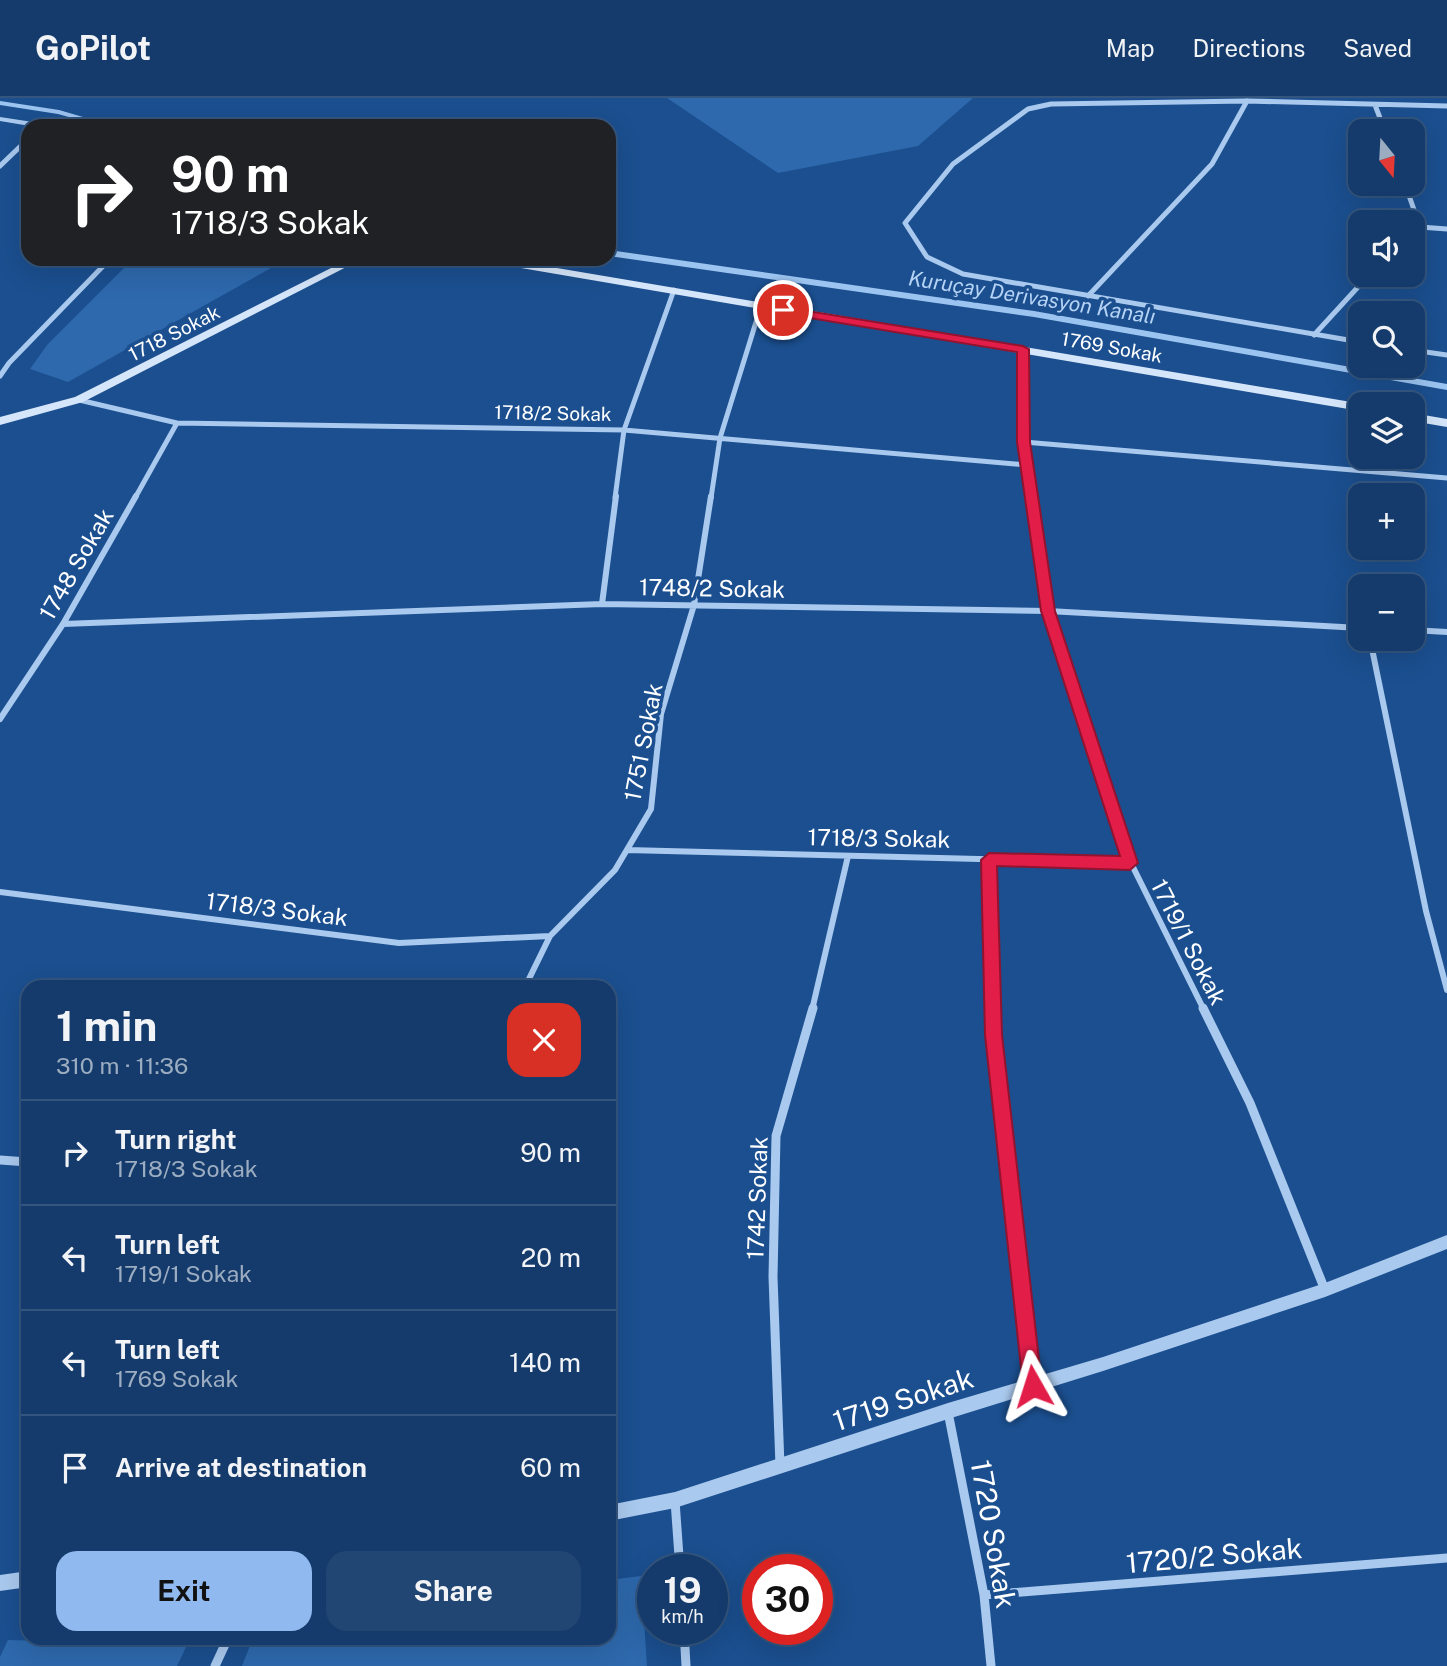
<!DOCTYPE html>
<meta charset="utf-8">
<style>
body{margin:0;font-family:"Public Sans",sans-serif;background:#214673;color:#f1f3f6;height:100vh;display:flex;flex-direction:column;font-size:26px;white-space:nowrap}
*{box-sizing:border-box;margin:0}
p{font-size:23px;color:#9dadc1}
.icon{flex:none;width:38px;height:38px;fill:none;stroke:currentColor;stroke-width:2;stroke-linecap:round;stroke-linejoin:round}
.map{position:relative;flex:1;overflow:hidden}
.side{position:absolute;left:21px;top:882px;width:595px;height:665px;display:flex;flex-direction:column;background:#143b6b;border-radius:21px;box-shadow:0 7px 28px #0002,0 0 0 2px #33557e}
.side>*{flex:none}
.hud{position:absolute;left:21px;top:21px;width:595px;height:147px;border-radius:21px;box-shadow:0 7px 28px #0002,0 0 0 2px #33557e;background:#202124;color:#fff;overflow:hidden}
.needle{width:46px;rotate:162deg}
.fabs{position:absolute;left:1348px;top:21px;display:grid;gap:14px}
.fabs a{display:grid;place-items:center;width:77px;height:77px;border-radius:14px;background:#143b6b;box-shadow:0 7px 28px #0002,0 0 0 2px #33557e;font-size:35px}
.speed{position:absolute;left:637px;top:1456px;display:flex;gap:14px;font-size:35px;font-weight:700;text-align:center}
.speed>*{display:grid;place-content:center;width:91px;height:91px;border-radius:50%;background:#143b6b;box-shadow:0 7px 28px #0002,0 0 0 2px #33557e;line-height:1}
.speed small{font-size:18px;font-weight:400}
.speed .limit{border:10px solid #d22;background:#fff;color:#111}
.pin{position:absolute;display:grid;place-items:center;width:60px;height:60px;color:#fff;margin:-30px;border:4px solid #fff;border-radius:50%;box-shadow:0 2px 7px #0007}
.me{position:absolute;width:77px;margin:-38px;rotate:354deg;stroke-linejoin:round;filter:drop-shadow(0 0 5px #0008)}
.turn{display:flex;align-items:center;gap:24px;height:147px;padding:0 35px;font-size:32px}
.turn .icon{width:91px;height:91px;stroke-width:2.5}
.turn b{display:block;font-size:49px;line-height:60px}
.round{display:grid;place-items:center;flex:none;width:74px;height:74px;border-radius:21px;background:#214673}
.summary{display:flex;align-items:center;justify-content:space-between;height:119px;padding:0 35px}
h1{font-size:42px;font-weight:700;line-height:52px}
.cta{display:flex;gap:14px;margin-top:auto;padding:14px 35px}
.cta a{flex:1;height:80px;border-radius:21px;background:#90b9f0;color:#111;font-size:28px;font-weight:700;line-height:80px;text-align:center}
.cta a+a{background:#214673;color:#f1f3f6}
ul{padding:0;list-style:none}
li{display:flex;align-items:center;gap:21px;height:105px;padding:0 35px;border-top:2px solid #33557e}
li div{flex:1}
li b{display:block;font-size:26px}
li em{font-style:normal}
header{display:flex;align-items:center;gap:42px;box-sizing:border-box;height:98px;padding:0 35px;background:#143b6b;border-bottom:2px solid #33557e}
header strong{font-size:33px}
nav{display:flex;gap:38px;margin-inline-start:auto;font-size:24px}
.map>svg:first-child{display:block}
.green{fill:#2e69ad}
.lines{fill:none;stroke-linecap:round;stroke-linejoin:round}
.stream{fill:#9cc4f0;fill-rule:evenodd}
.minor-far2{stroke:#a9c9ee;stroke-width:5}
.minor-far1{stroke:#a9c9ee;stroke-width:6}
.minor{stroke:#a9c9ee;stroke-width:9}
.tertiary{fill:#a9c9ee;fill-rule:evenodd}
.secondary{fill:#d6e6fa;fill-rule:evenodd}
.route{fill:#e11d48;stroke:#92132f;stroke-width:2}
.labels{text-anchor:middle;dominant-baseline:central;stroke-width:7;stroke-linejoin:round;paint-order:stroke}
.far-street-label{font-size:19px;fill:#fff;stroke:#1b4f8f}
.far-water-label{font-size:21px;font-style:italic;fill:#b5d3f5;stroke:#1b4f8f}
.street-label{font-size:23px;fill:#fff;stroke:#1b4f8f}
.near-street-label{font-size:28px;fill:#fff;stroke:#1b4f8f}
</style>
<header>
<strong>GoPilot</strong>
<nav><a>Map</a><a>Directions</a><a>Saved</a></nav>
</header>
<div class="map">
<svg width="1447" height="1568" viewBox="0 0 1447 1568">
<rect width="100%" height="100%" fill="#1b4f8f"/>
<path class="green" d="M 667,0 L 973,0 L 918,48 L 778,75 Z
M 133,161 L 287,161 L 68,284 L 30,271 L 47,247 Z
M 641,1478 L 647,1568 L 242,1568 L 253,1540 L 609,1540 L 609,1482 Z
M 8,1542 L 187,1547 L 177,1568 L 0,1568 L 0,1559 Z"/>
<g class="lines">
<path class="stream" d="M 0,3 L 59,12 L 114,28 L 101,28 L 58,16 L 0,7 Z
M 609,152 L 1034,213 L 1447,286 L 1447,292 L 1034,219 L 609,158 Z"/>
<path class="minor-far2" d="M 1375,7 L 1385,33
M 0,68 L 28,41
M 1405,86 L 1420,129 L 1412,137
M 1420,129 L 1447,131
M 1088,198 L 1212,66 L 1247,3
M 1314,237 L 1369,177
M 1360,244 L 963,176 L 927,159 L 905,125 L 953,66 L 1028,11 L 1051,6 L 1247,3 L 1447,8
M 1023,251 L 1024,344 L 1032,400
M 1412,252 L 1447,257
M 0,278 L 9,265 L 110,161
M 79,302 L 177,325 L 624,332 L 1027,367
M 1024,344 L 1447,380
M 135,400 L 177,325
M 615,400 L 624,332 L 674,192
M 711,400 L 720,340 L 761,208"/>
<path class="minor-far1" d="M 1032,398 L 1048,513 L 1131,765 L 1204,912
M 602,506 L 616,398
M 63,526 L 602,506 L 1048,513 L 1360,530
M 1412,532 L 1447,534
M 1370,541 L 1426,813 L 1447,892
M 0,621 L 63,526 L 136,398
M 627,752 L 1131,765
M 989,762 L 992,912
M 0,794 L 399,845 L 550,838
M 525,889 L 550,838 L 615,772 L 651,711 L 661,616 L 694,507 L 711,398
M 812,912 L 848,758"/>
<path class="minor" d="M 992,910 L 993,937 L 1033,1287
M 1203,910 L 1250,1005 L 1325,1192
M 0,1062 L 28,1064
M 948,1314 L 984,1497 L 991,1568
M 780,1368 L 773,1179 L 776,1038 L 813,910
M 675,1403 L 680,1472
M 984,1497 L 1447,1460
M 684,1531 L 686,1568
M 215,1568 L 228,1540"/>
<path class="tertiary" d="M 0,19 L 46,26 L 50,28 L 30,28 L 0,23 Z
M 1447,1137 L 1447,1151 L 1325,1199 L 1103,1273 L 948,1321 L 675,1410 L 609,1423 L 609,1407 L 675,1394 L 948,1305 L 1103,1259 L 1325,1185 Z
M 28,1473 L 28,1489 L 0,1493 L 0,1477 Z"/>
<path class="secondary" d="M 349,161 L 362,161 L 83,304 L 0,327 L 0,319 L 75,299 Z
M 481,161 L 504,161 L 1363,306 L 1360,306 L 1360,313 L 486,164 Z
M 1412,315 L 1447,321 L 1447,329 L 1412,323 Z"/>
</g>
<path class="route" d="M 783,209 L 1023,248 L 1029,251 L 1030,344 L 1055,513 L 1138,765 L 1130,772 L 997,768 L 1002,937 L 1042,1288 L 1040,1295 L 1033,1297 L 1026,1295 L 1023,1288 L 985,937 L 981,762 L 989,755 L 1120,758 L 1041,513 L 1017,344 L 1017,254 L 779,215 L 779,210 Z"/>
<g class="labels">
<g class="far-street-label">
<text transform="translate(174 235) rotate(-27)">1718 Sokak</text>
<text transform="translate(1112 249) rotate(10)">1769 Sokak</text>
<text transform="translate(553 315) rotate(1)">1718/2 Sokak</text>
</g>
<g class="far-water-label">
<text transform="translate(1032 199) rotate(9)">Kuruçay Derivasyon Kanalı</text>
</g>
<g class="street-label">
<text transform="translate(76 466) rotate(-60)">1748 Sokak</text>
<text transform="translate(712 490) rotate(1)">1748/2 Sokak</text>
<text transform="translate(643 644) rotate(-79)">1751 Sokak</text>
<text transform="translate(879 740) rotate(1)">1718/3 Sokak</text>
<text transform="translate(277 811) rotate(7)">1718/3 Sokak</text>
<text transform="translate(1189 844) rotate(63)">1719/1 Sokak</text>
<text transform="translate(757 1100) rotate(-88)">1742 Sokak</text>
</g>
<g class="near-street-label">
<text transform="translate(903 1301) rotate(-18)">1719 Sokak</text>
<text transform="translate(994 1436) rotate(80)">1720 Sokak</text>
<text transform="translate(1214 1457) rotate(-5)">1720/2 Sokak</text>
</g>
</g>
</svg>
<div class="fabs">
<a><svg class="needle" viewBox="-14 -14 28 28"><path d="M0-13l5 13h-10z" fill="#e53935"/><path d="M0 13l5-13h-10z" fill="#9dadc1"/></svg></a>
<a><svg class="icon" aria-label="sound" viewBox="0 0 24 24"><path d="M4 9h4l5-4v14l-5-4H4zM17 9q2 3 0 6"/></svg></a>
<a><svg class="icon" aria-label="search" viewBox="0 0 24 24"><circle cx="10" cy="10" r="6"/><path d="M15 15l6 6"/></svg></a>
<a><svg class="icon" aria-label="layers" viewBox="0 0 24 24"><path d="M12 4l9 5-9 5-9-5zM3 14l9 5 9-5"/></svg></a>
<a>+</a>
<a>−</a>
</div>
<div class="speed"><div>19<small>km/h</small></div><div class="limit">30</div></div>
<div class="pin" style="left:783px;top:212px;background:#d93025"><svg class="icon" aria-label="arrive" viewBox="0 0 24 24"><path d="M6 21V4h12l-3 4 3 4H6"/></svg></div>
<svg class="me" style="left:1033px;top:1288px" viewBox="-20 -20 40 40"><path d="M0-17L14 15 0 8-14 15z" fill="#e11d48" stroke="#fff" stroke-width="4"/></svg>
<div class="hud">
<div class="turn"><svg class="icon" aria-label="right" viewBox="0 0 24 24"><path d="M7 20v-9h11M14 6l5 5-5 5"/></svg><div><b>90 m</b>1718/3 Sokak</div></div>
</div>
<section class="side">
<div class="summary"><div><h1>1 min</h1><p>310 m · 11:36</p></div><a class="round" style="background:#d93025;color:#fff"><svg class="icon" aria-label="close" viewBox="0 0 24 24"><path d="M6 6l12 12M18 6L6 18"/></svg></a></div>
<ul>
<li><svg class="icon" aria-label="right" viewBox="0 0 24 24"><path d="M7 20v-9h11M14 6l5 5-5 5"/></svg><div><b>Turn right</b><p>1718/3 Sokak</p></div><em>90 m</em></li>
<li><svg class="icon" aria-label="left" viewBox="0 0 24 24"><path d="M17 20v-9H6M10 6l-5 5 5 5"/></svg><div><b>Turn left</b><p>1719/1 Sokak</p></div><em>20 m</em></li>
<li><svg class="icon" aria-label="left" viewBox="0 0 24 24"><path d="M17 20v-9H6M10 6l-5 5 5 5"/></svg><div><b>Turn left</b><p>1769 Sokak</p></div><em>140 m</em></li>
<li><svg class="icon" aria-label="arrive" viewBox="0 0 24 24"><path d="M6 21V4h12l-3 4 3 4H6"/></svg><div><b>Arrive at destination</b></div><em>60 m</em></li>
</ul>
<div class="cta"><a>Exit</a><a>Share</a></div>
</section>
</div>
